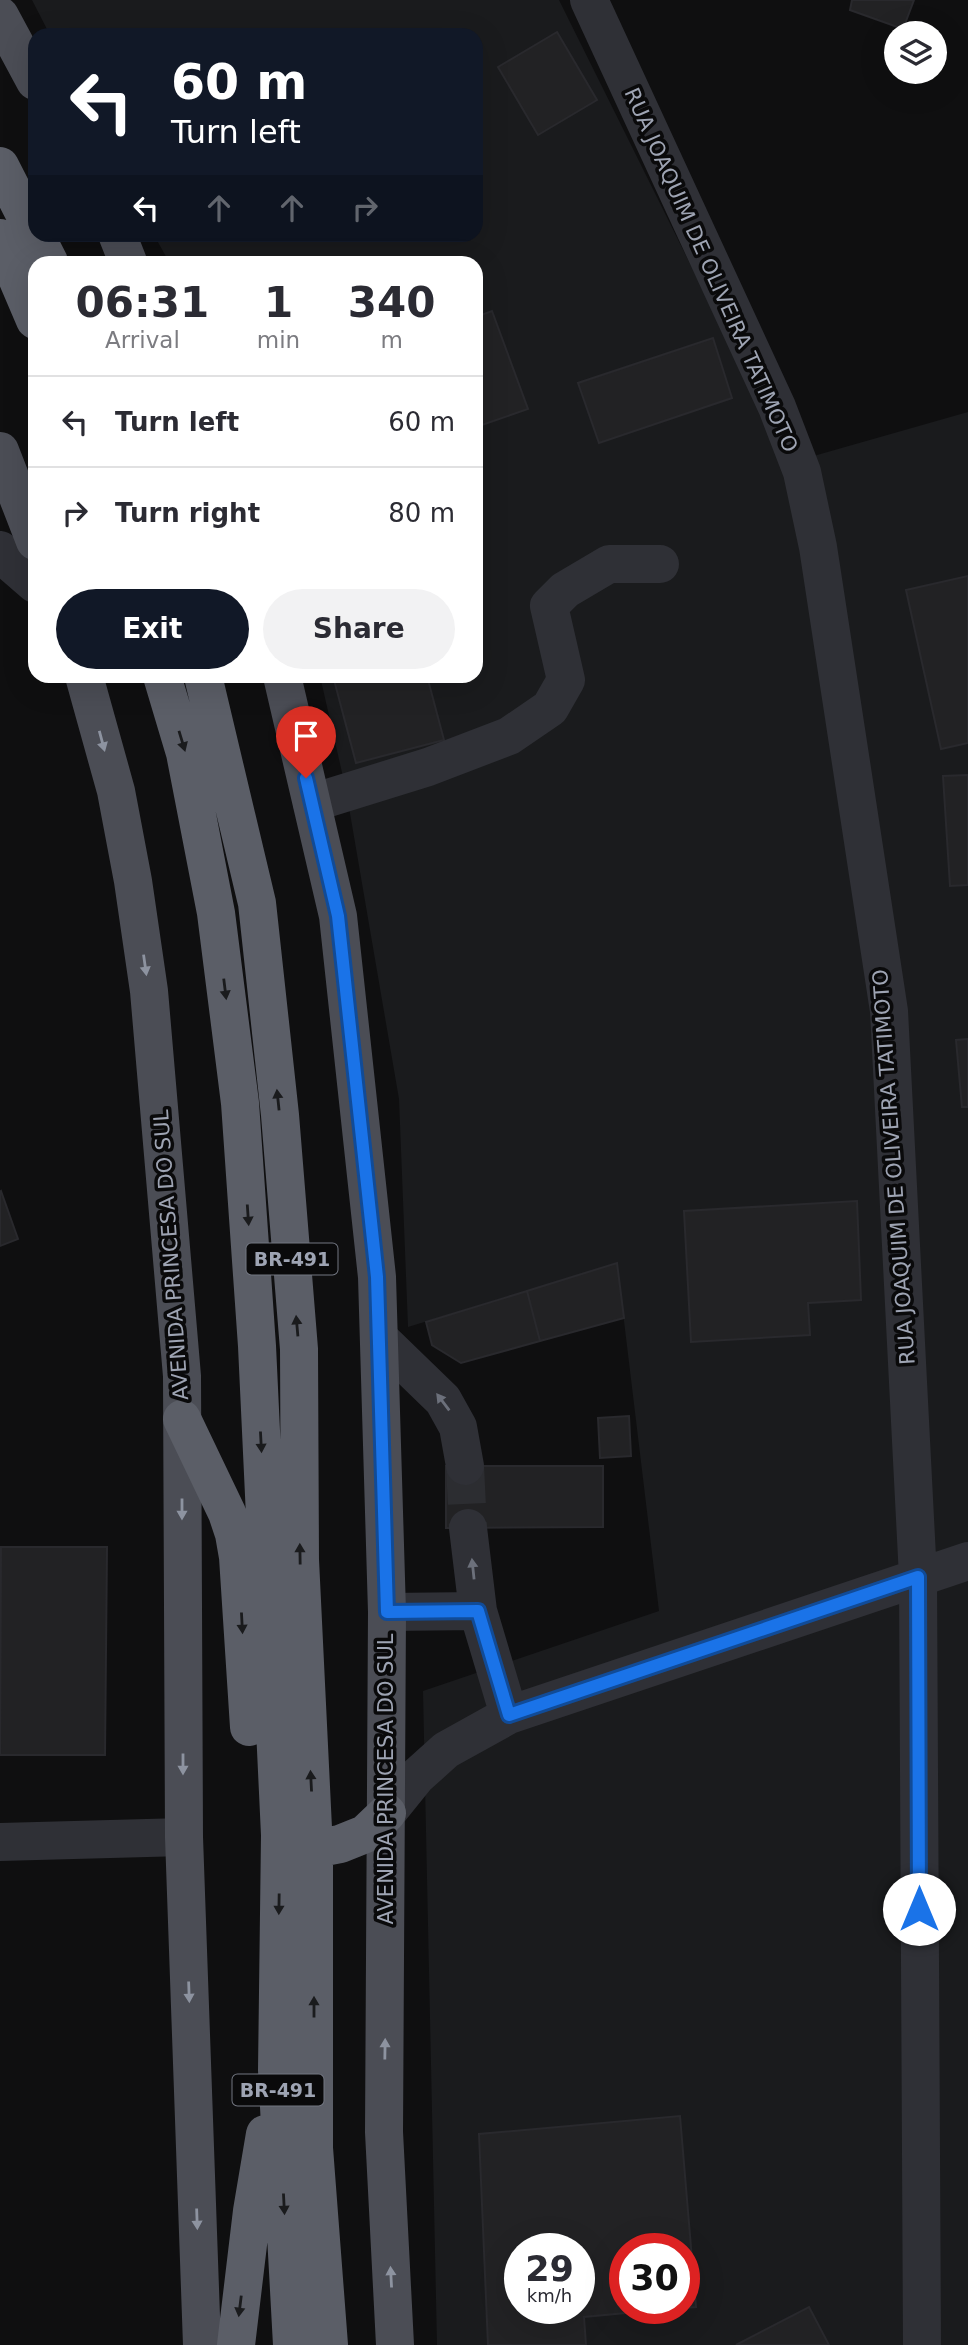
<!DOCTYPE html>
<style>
body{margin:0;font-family:"DejaVu Sans",sans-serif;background:#f2f2f3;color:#2b2b33;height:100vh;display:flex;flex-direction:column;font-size:26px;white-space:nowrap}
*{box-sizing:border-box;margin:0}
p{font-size:23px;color:#7c7c81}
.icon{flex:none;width:38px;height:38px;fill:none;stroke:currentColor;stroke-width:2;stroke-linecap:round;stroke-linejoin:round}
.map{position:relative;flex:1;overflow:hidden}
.details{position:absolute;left:28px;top:256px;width:455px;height:427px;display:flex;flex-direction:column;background:#fff;border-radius:21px;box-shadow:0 7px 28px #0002}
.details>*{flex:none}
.banner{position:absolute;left:28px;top:28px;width:455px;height:214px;border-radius:21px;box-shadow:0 7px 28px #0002;background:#111827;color:#fff;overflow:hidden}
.fabs{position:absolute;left:884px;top:21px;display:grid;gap:14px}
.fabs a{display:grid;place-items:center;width:63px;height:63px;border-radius:50%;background:#fff;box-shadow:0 7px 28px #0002;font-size:35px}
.speed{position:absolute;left:504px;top:2233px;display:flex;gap:14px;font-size:35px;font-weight:700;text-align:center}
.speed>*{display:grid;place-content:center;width:91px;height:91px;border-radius:50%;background:#fff;box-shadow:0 7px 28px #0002;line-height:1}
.speed small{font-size:18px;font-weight:400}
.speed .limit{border:10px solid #d22;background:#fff;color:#111}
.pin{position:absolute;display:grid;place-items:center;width:60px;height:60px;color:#fff;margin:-72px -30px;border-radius:50% 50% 50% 0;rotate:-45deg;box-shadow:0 0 7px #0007}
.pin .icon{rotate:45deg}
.me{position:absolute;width:77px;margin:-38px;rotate:0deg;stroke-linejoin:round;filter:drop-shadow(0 0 5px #0008)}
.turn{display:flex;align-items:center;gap:24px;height:147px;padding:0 28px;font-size:32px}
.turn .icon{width:91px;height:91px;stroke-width:2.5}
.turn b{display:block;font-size:49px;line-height:60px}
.lanes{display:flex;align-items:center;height:66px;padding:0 28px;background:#0003;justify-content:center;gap:35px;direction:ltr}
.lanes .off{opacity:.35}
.eta{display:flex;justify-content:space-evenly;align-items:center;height:119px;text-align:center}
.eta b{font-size:42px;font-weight:700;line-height:49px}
.button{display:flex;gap:14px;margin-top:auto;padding:14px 28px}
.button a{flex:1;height:80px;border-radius:42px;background:#111827;color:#fff;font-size:28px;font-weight:700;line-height:80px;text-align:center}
.button a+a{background:#f2f2f3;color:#2b2b33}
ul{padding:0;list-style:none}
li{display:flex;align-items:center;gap:21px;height:91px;padding:0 28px;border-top:2px solid #e1e1e2}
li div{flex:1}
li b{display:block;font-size:26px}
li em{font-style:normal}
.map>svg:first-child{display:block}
.built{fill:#1a1b1d;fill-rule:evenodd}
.building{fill:#222224;stroke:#29292d;stroke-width:2;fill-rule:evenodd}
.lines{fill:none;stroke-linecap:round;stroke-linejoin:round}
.minor-tunnel{stroke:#2c2d31;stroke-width:38;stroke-dasharray:38 19;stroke-linecap:butt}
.minor{stroke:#2f3036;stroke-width:38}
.major{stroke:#4b4d55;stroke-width:38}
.highway{stroke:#5b5e67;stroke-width:38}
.oneway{fill:#8d93a0}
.oneway2{fill:#1a1b1d}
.oneway3{fill:#6c707b}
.route-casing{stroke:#114b97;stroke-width:18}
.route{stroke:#1a73e8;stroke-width:12}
.labels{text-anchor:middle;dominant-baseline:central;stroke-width:7;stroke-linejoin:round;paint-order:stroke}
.shield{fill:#0a0a0b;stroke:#727681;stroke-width:2}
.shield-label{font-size:19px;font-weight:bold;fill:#9ea4b3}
.street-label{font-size:21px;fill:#9ea4b3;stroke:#0a0a0b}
</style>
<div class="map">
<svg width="968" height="2345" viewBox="0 0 968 2345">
<rect width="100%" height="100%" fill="#0f0f10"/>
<path class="built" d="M 32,0 L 559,0 L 789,463 L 968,412 L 968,2345 L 437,2345 L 423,1691 L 659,1611 L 617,1263 L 408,1327 L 399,1099 L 346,790 L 320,676 L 476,676 L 476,262 L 169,262 L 154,235 L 476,234 L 476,35 L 50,35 ZM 520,2249 L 579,2249 L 579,2308 L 520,2308 ZM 625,2249 L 684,2249 L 684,2308 L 625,2308 Z"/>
<path class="building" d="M 852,0 L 914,0 L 903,29 L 850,10 Z
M 557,32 L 597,100 L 538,135 L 498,67 Z
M 492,311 L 528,409 L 476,427 L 476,317 Z
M 713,338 L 732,398 L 599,443 L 578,383 Z
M 968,576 L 968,743 L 941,749 L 906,590 Z
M 333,676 L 427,676 L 444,740 L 356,763 Z
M 968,775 L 968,885 L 950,886 L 943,776 Z
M 968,1039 L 968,1107 L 962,1107 L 956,1040 Z
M 1,1191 L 18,1239 L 0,1246 L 0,1192 Z
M 857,1201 L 861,1300 L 808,1303 L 810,1335 L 691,1342 L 684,1211 Z
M 617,1263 L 624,1318 L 540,1341 L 527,1291 Z
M 527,1291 L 540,1341 L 461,1363 L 432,1345 L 426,1322 Z
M 629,1416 L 631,1456 L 600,1458 L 598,1418 Z
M 446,1466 L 603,1466 L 603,1527 L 446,1528 Z
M 1,1547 L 107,1547 L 105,1755 L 0,1755 Z
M 680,2116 L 696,2307 L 684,2308 L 684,2249 L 625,2249 L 625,2308 L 679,2308 L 584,2317 L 586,2345 L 488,2345 L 479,2134 ZM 520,2249 L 579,2249 L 579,2308 L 520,2308 Z
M 809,2307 L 829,2345 L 736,2345 Z"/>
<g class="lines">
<path class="minor-tunnel" d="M 465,1466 L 468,1528"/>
<path class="minor" d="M 589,0 L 777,407 L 802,472 L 818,547 L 889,1011 L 918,1577 L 922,2345
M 0,550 L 12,564 L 35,584
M 312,803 L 428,767 L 509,736 L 550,708 L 566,680 L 549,606 L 565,590 L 609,564 L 660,564
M 379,1338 L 443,1400 L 458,1427 L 465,1466
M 468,1528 L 478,1611 L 509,1715
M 387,1612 L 478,1611
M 387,1813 L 416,1777 L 446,1750 L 509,1715 L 968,1561
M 0,1842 L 184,1837"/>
<path class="major" d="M 0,16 L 35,81
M 117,234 L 128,262
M 0,451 L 35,541
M 84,676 L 116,791 L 133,881 L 149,991 L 182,1376 L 184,1837 L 202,2345
M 282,676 L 338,916 L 377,1277 L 387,1612 L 384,2132 L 395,2345"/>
<path class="highway" d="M 0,166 L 49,262
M 0,238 L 35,320
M 162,676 L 185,753 L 216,913 L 240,1103 L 257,1346 L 280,1835 L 277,2070 L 292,2345
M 203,676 L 257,903 L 280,1115 L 299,1349 L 300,1560 L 314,1849 L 314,2148 L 329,2345
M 182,1419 L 227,1513 L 234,1534 L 238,1557 L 249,1727
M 290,1839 L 314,1849 L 340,1844 L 365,1834 L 387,1813
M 236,2345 L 252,2211 L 265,2134"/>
</g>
<defs><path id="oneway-solid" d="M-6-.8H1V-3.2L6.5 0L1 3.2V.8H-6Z" transform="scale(1.75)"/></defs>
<g class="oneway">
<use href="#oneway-solid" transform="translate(102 741) rotate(75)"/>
<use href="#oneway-solid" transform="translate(145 965) rotate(82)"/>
<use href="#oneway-solid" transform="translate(182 1509) rotate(90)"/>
<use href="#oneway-solid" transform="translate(183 1764) rotate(90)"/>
<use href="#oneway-solid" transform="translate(189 1992) rotate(88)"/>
<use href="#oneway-solid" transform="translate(385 2049) rotate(-89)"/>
<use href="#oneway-solid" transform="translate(197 2219) rotate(88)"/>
<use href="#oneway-solid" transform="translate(391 2277) rotate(-93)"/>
</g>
<g class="oneway2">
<use href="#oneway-solid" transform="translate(182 741) rotate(73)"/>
<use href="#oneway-solid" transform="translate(225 989) rotate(83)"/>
<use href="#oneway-solid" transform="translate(278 1100) rotate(-96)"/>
<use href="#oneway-solid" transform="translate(248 1215) rotate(86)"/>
<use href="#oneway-solid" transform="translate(297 1326) rotate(-95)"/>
<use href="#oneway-solid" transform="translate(261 1442) rotate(87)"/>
<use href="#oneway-solid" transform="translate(300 1554) rotate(-91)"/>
<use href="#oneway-solid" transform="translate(242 1623) rotate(87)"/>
<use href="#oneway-solid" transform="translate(311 1781) rotate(-93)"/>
<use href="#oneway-solid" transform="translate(279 1904) rotate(91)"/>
<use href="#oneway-solid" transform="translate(314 2007) rotate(-90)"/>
<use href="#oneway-solid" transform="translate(284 2204) rotate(87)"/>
<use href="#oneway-solid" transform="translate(240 2306) rotate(97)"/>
</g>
<g class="oneway3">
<use href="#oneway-solid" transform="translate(443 1402) rotate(-127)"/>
<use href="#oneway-solid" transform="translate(473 1569) rotate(-96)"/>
</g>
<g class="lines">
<defs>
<path id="route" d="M 306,778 L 338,916 L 377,1277 L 387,1612 L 478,1611 L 509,1715 L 918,1577 L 919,1909"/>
</defs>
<use href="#route" class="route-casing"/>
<use href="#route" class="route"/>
</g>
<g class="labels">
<g class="shield">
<rect x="246.5" y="1243.5" width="91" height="31" rx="5"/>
<rect x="232.5" y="2074.5" width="91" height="31" rx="5"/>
</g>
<g class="shield-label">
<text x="292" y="1259">BR-491</text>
<text x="278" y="2090">BR-491</text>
</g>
<g class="street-label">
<text transform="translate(711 270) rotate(66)">RUA JOAQUIM DE OLIVEIRA TATIMOTO</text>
<text transform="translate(894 1167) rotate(-94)">RUA JOAQUIM DE OLIVEIRA TATIMOTO</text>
<text transform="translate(171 1255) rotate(-94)">AVENIDA PRINCESA DO SUL</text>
<text transform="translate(386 1779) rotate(-90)">AVENIDA PRINCESA DO SUL</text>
</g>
</g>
</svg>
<div class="fabs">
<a><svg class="icon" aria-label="layers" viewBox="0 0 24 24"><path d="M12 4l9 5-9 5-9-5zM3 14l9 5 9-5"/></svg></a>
</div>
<div class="speed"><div>29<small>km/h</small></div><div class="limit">30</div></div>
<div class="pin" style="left:306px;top:778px;background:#d93025"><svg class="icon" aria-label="arrive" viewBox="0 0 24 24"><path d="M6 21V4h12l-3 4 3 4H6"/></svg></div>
<svg class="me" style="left:919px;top:1909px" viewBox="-20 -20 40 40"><circle r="19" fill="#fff"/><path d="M0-13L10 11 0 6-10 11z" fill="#1a73e8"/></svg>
<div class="banner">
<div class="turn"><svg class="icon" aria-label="left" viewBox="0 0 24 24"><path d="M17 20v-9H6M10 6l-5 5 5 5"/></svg><div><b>60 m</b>Turn left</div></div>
<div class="lanes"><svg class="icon" aria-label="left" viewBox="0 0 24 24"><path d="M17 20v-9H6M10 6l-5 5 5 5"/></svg><svg class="icon off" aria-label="ahead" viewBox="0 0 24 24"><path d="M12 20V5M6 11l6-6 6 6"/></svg><svg class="icon off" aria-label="ahead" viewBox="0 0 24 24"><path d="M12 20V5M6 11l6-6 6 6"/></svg><svg class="icon off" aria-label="right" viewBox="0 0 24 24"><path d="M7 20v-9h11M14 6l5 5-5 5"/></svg></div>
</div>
<section class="details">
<div class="eta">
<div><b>06:31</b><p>Arrival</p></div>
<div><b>1</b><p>min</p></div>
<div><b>340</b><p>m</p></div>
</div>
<ul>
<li><svg class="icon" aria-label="left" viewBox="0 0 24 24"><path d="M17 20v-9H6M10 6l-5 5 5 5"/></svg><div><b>Turn left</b></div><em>60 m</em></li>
<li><svg class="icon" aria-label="right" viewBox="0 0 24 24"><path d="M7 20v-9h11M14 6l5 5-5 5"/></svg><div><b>Turn right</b></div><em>80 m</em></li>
</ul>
<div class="button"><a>Exit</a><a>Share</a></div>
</section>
</div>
